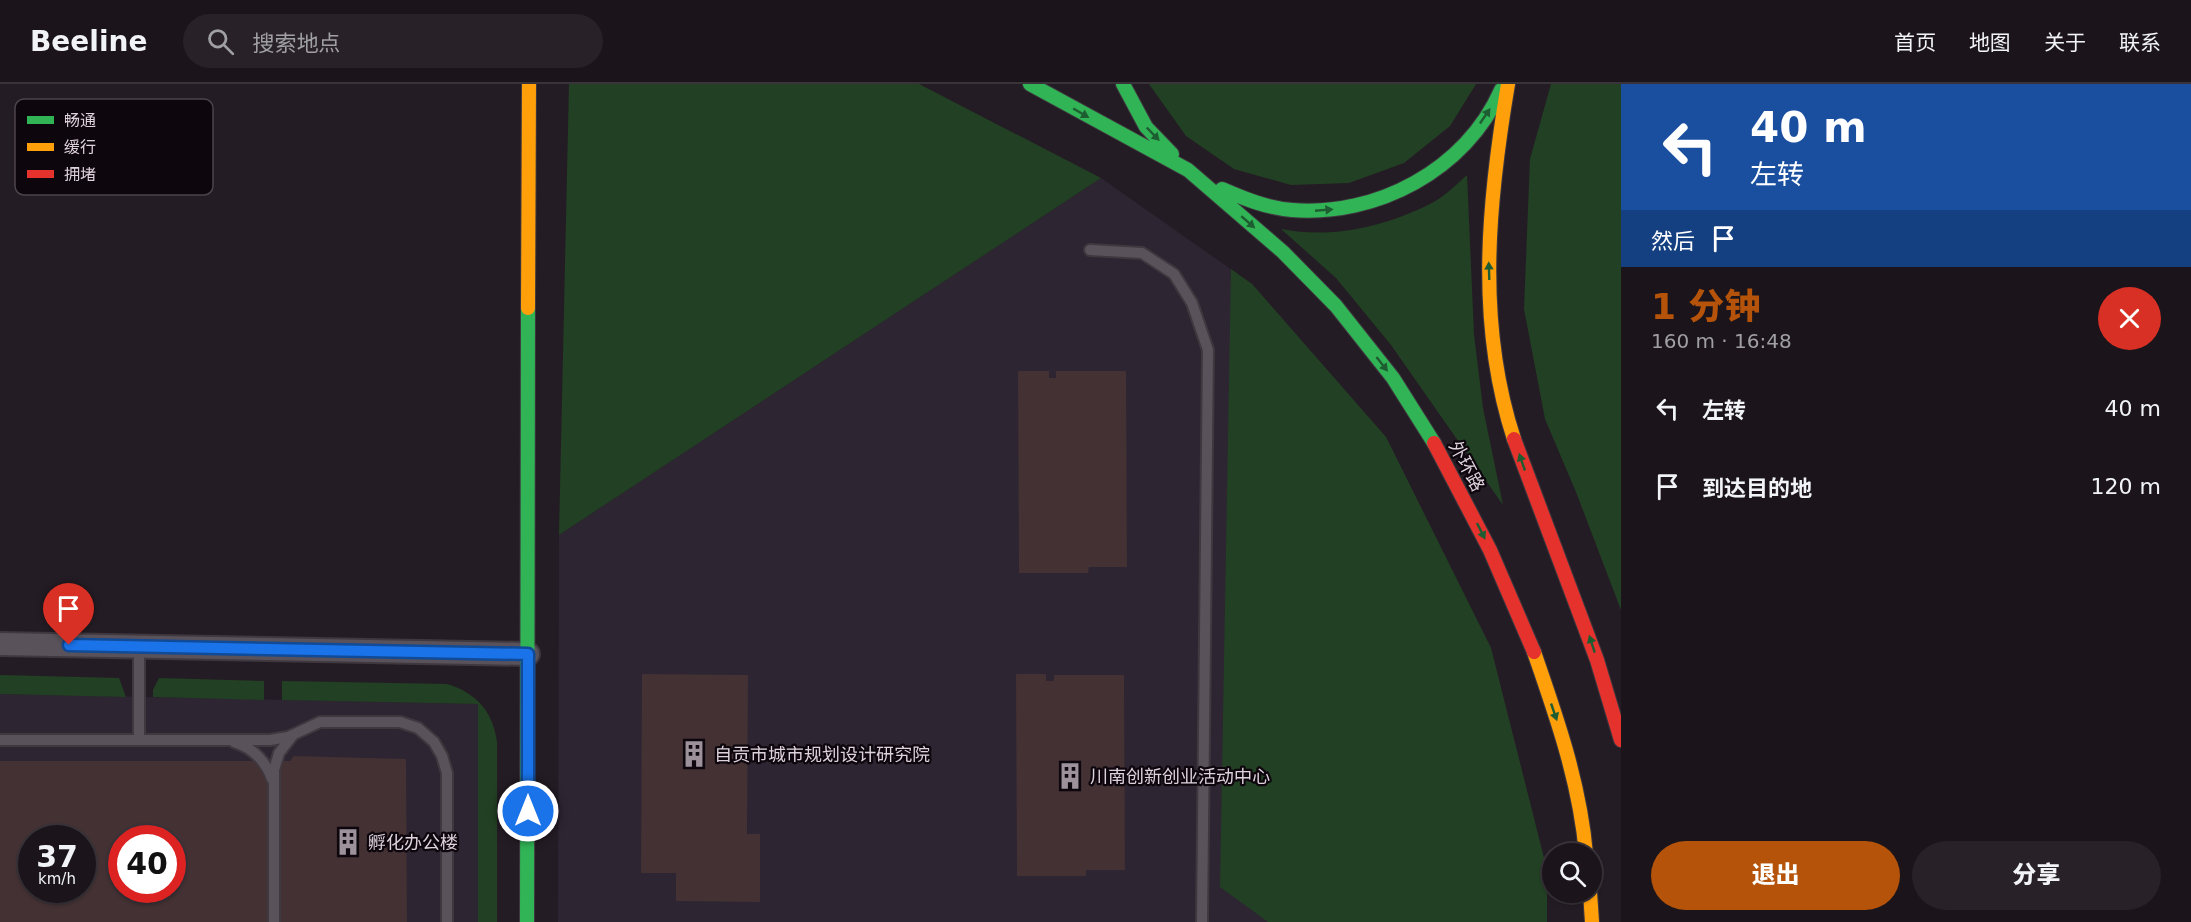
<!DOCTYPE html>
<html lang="zh">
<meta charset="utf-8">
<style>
body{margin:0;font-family:"DejaVu Sans","Noto Sans SC",sans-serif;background:#282228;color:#f1f3f6;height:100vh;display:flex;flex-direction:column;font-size:22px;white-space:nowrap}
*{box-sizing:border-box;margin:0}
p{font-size:20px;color:#a09fa3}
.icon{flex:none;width:33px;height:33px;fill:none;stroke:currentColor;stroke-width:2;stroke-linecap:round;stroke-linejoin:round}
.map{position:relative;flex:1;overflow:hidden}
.side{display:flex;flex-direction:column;background:#1b151b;width:570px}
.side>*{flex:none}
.top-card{background:#1a4fa0;color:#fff;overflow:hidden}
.tools{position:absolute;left:1542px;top:759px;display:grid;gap:12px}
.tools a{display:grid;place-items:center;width:60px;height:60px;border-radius:50%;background:#1b151b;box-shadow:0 2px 4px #0004,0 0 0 2px #39343a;font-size:30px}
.speed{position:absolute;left:18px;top:741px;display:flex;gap:12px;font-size:30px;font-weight:700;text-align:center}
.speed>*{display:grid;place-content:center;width:78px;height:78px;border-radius:50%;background:#1b151b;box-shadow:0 2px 4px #0004,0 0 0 2px #39343a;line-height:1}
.speed small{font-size:15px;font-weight:400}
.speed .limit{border:9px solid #d22;background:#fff;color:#111}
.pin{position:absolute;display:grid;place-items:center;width:51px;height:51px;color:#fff;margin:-62px -26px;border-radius:50% 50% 50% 0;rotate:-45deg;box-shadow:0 0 6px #0007}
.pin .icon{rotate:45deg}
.me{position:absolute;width:66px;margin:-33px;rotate:0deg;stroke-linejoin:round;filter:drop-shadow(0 0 4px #0008)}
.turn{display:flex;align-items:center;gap:21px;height:126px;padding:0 30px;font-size:27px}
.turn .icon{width:78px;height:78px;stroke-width:2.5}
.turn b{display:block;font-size:42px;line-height:51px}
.then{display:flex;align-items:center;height:57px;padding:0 30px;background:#0003;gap:12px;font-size:22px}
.round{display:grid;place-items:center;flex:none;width:63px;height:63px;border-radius:32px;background:#282228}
.head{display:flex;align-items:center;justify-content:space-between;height:102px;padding:0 30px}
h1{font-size:36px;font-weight:800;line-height:45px;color:#b45309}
.action{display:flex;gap:12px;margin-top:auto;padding:12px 30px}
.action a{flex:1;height:69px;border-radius:36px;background:#b45309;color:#fff;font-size:24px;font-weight:800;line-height:69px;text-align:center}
.action a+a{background:#282228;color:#f1f3f6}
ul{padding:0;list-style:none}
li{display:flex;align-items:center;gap:18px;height:78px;padding:0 30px}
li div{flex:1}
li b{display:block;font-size:22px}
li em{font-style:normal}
header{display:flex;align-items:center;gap:36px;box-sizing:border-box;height:84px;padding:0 30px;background:#1b151b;border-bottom:2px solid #39343a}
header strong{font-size:28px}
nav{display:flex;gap:33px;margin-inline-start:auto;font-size:21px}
.search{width:420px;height:54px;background:#282228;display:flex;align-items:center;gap:15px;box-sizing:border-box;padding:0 21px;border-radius:33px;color:#a09fa3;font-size:22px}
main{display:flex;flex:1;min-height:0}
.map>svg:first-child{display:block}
.commercial{fill:#2d2532;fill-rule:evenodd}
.green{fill:#224023}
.building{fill:#433133;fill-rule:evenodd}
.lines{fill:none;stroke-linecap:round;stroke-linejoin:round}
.lane-casing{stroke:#3f383f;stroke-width:14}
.street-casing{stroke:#3f383f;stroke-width:26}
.fast-casing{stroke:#3f383f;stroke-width:16}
.slow-casing{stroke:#3f383f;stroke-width:16}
.jam-casing{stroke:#3f383f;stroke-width:16}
.lane{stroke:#5a525a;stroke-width:10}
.street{stroke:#5a525a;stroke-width:22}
.fast{stroke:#30b455;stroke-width:14}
.slow{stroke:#ff9f0a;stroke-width:14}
.jam{stroke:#e5322d;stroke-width:14}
.oneway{fill:#1e5d31}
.route-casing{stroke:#114b97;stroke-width:15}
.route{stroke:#1a73e8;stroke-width:10}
.labels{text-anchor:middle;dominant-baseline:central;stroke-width:4.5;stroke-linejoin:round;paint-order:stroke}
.street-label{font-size:18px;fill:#ded2dd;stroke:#0d060d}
.poi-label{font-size:18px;fill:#ded2dd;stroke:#0d060d;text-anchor:start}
.key{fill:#0d060d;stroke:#4c434b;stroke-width:1.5}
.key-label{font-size:16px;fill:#ded2dd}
</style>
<header>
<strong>Beeline</strong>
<div class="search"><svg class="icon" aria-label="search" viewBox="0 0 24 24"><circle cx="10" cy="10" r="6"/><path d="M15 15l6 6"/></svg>搜索地点</div>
<nav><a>首页</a><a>地图</a><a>关于</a><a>联系</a></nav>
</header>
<main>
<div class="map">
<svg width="1621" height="838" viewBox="0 0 1621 838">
<rect width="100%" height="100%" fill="#241c24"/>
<path class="commercial" d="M 1101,94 L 1252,200 L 1386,353 L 1491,564 L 1547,786 L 1547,838 L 558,838 L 559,451 Z
M 0,610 L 478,620 L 478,838 L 0,838 ZM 32,754 L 82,754 L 82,806 L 32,806 ZM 122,754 L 172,754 L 172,806 L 122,806 Z"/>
<path class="green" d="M 569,0 L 919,0 L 1101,94 L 559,451 Z
M 1149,0 L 1476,0 L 1450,42 L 1404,79 L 1349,99 L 1291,101 L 1234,85 L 1186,52 Z
M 1551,0 L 1621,0 L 1621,526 L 1576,408 L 1545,335 L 1524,225 L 1530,75 Z
M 1467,91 L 1474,251 L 1483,324 L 1503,421 L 1391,261 L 1336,194 L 1281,145 C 1332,155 1384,143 1430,120 C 1444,113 1456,101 1467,91 Z
M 1231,185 L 1252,200 L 1386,353 L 1491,564 L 1547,786 L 1547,838 L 1268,838 L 1220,803 Z
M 0,591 L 119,594 L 126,613 L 0,610 Z
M 159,594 L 264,597 L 264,616 L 153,613 L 153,606 Z
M 282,597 L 447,600 C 477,609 493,628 497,658 L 497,838 L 478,838 L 478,620 L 282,616 Z"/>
<path class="building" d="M 1018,287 L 1049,287 L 1049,294 L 1056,294 L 1056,287 L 1126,287 L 1127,483 L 1089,483 L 1088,489 L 1019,489 Z
M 642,590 L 748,591 L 747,750 L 760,750 L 760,818 L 676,817 L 676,789 L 641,789 Z
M 1016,590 L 1046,590 L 1046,597 L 1054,597 L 1054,591 L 1124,591 L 1125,786 L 1086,786 L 1086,792 L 1017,792 Z
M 294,672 L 406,675 L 407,838 L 0,838 L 0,677 L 290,677 ZM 32,754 L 82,754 L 82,806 L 32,806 ZM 122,754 L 172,754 L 172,806 L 122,806 Z"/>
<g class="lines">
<defs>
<path id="lane" d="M 1090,166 L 1142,169 L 1174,190 L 1192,219 L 1208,266 L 1202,838
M 139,563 L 139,656
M 0,656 L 270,656 L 288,653 L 320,638 L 400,638 L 418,644 L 434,658 L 442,672 L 447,689 L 447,838
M 234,658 C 253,664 265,676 272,695
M 274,838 L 274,686 L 279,669 L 293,651"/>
<path id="street" d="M 0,560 L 528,570"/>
<path id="fast" d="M 1030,0 L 1188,86 L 1283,168 L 1336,222 L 1393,294 L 1434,359
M 1123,0 L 1146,43 L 1172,70
M 1222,105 C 1245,115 1267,124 1292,126 C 1376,133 1466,86 1501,6
M 527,838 L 528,224"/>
<path id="slow" d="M 1508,0 C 1488,118 1476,239 1514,355
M 528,224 L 529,0
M 1534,568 C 1557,634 1580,700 1586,770
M 1590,808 L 1592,838"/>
<path id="jam" d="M 1514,355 L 1597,576 L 1621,656
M 1434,359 L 1490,466 L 1534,568"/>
</defs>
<use href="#lane" class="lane-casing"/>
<use href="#street" class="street-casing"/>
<use href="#fast" class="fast-casing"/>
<use href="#slow" class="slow-casing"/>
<use href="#jam" class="jam-casing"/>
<use href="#lane" class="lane"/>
<use href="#street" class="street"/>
<use href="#fast" class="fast"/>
<use href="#slow" class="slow"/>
<use href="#jam" class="jam"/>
</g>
<defs><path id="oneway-solid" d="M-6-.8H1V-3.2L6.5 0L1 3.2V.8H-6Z" transform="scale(1.5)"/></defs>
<g class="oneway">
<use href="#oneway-solid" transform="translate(1081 29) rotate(30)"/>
<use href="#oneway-solid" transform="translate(1485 32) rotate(-56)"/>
<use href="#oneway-solid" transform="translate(1153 50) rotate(46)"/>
<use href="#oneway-solid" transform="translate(1324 126) rotate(-5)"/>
<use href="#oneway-solid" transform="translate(1248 138) rotate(41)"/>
<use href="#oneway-solid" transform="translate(1489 187) rotate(-92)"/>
<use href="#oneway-solid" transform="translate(1382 280) rotate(52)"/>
<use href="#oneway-solid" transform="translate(1522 378) rotate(-109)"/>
<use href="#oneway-solid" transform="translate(1481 447) rotate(63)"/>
<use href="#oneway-solid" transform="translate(1592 560) rotate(-108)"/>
<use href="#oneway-solid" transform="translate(1554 628) rotate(71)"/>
</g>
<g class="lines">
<defs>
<path id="route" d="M 69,561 L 528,570 L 528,727"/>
</defs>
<use href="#route" class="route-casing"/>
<use href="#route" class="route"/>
</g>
<defs>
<symbol id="building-bare" viewBox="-9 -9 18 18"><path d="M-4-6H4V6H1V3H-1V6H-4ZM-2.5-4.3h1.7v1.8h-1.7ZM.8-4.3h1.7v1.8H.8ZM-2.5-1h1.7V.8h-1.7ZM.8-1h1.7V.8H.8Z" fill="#9d929c" stroke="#0d060d" stroke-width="2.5" paint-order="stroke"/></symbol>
</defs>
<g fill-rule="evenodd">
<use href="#building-bare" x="675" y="651" width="38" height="38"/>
<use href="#building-bare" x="1051" y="673" width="38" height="38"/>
<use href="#building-bare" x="329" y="739" width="38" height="38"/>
</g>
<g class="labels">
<g class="street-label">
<text transform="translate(1467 382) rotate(62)">外环路</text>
</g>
<g class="poi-label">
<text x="714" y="670">自贡市城市规划设计研究院</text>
<text x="1090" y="692">川南创新创业活动中心</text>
<text x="368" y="758">孵化办公楼</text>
</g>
</g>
<rect x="15" y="15" width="198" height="96" rx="9" class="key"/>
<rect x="27" y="32" width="27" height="8" fill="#30b455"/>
<rect x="27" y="59" width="27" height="8" fill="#ff9f0a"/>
<rect x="27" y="86" width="27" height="8" fill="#e5322d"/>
<g class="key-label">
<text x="64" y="42">畅通</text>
<text x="64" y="69">缓行</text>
<text x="64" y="96">拥堵</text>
</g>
</svg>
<div class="tools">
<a><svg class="icon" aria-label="search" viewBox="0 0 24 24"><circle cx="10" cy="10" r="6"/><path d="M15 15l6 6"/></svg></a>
</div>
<div class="speed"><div>37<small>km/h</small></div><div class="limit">40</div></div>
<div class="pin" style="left:69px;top:561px;background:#d93025"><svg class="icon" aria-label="arrive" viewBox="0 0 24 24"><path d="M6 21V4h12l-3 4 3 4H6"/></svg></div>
<svg class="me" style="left:528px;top:727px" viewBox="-20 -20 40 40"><circle r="17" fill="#1a73e8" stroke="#fff" stroke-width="3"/><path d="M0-11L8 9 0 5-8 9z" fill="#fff"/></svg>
</div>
<section class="side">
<div class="top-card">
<div class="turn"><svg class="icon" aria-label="left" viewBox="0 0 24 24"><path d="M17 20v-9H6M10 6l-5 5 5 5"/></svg><div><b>40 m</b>左转</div></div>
<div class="then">然后<svg class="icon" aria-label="arrive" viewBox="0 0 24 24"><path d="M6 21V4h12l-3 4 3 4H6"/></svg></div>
</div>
<div class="head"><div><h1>1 分钟</h1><p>160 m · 16:48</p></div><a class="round" style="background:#d93025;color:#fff"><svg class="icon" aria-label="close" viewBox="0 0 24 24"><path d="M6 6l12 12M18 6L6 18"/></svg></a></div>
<ul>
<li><svg class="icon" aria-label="left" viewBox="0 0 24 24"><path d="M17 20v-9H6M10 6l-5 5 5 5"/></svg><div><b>左转</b></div><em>40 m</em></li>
<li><svg class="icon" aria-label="arrive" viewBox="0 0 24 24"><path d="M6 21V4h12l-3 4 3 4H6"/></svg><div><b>到达目的地</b></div><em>120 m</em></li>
</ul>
<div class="action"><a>退出</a><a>分享</a></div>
</section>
</main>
